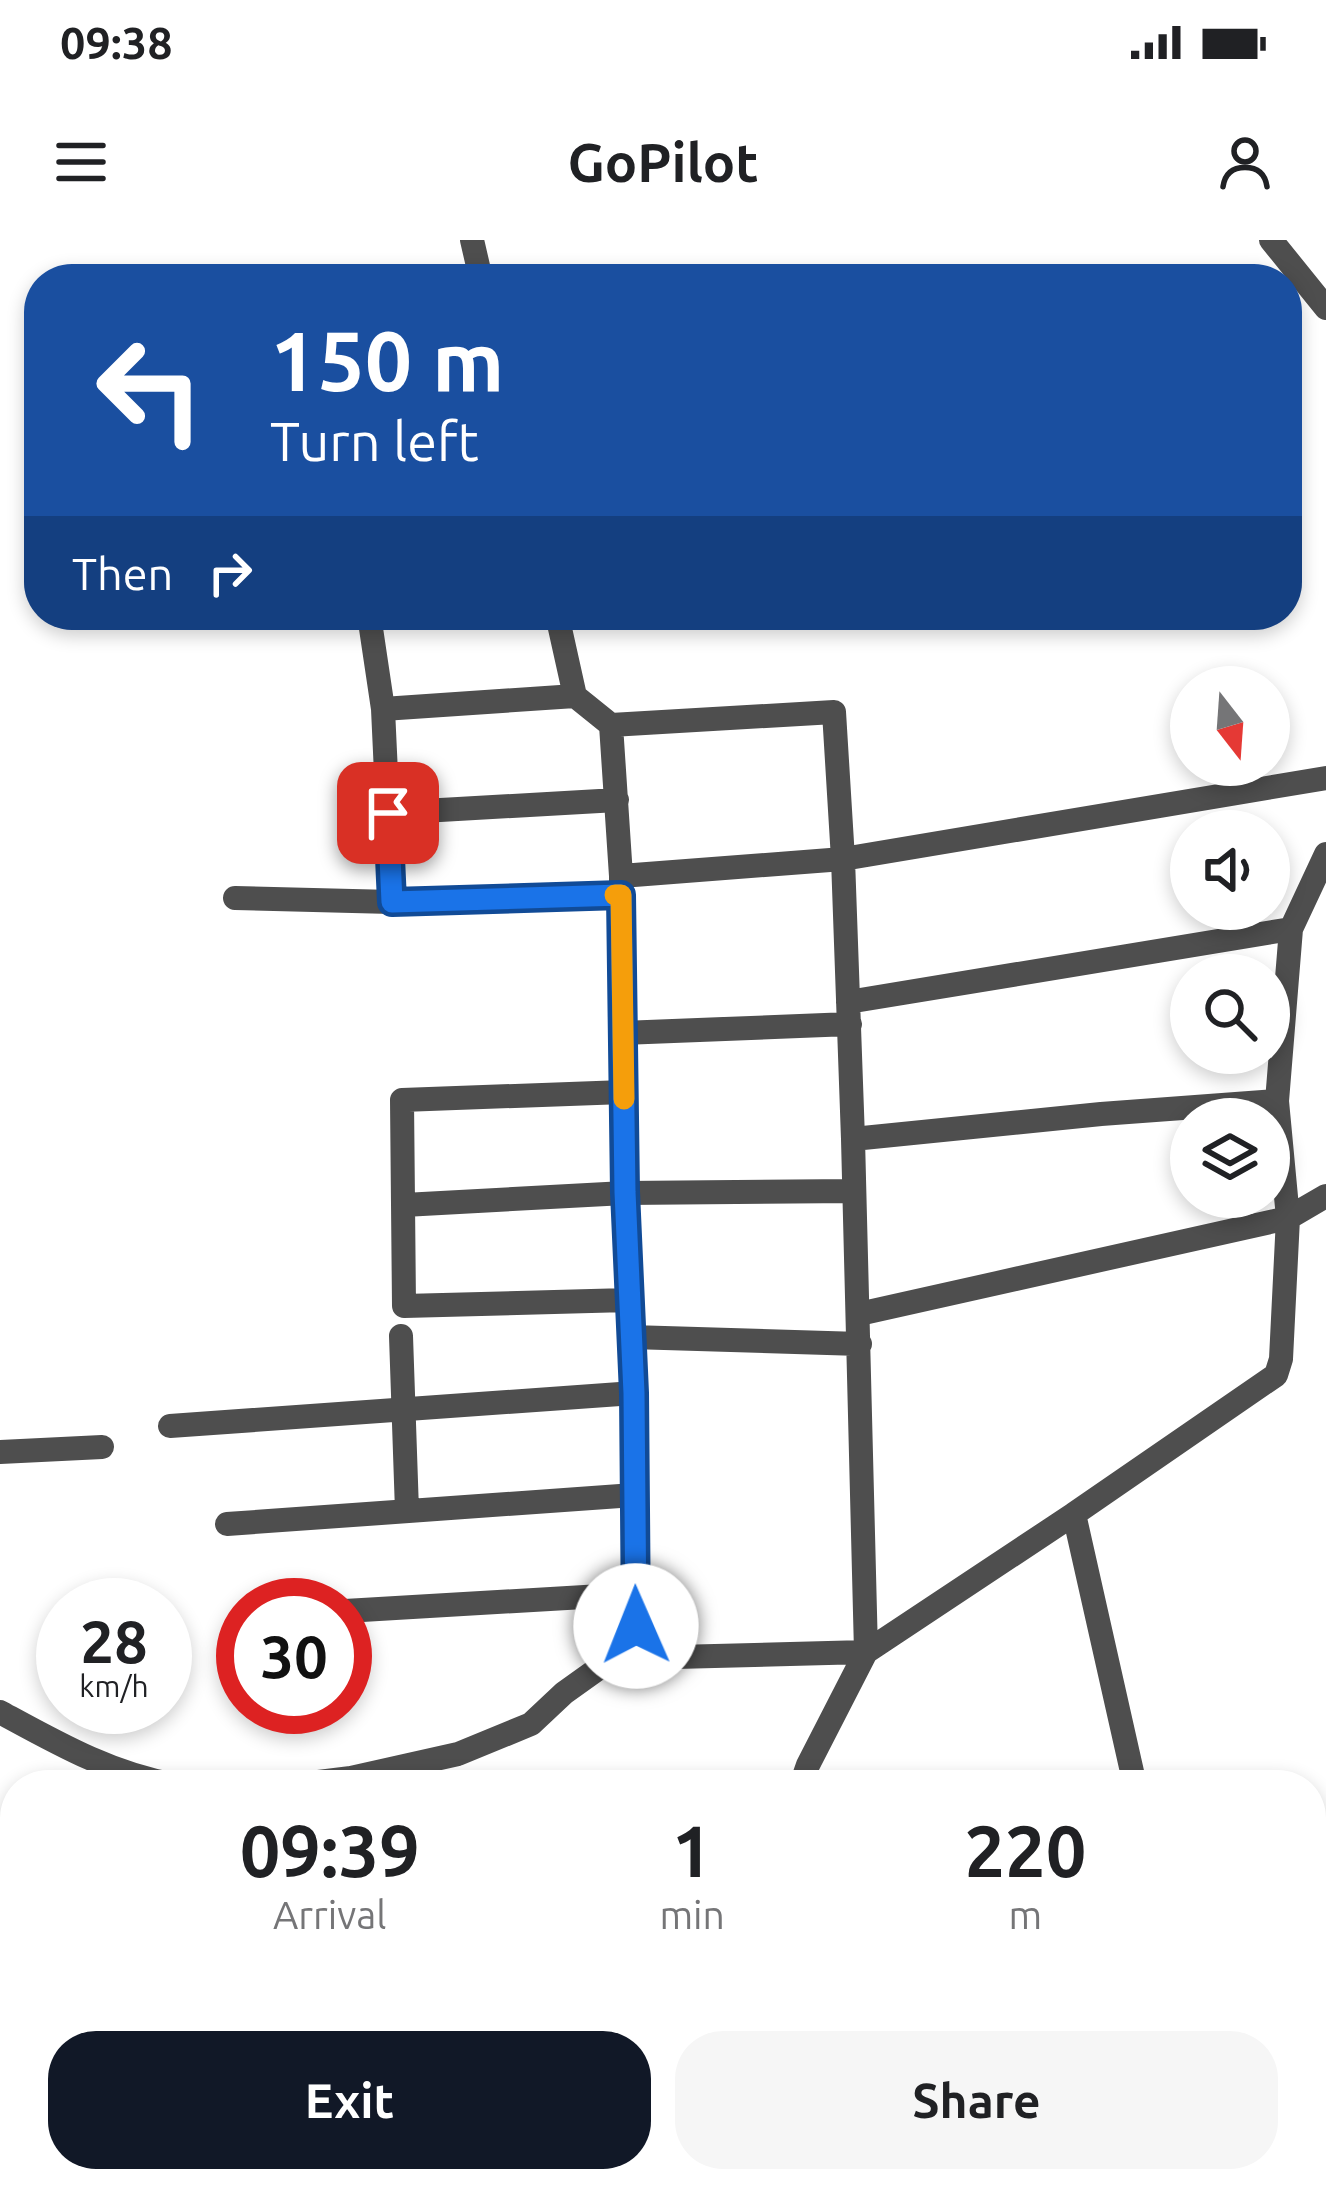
<!DOCTYPE html>
<style>
body{margin:0;font-family:Ubuntu,sans-serif;background:#f6f6f6;color:#202124;height:100vh;display:flex;flex-direction:column;font-size:45px;white-space:nowrap}
*{box-sizing:border-box;margin:0}
p{font-size:39px;color:#757577}
.icon{flex:none;width:66px;height:66px;fill:none;stroke:currentColor;stroke-width:2;stroke-linecap:round;stroke-linejoin:round}
.map{position:relative;flex:1;overflow:hidden}
.details{position:absolute;left:0px;top:1530px;width:1326px;height:423px;display:flex;flex-direction:column;background:#fff;border-radius:48px 48px 0 0;box-shadow:0 6px 18px #0003}
.details>*{flex:none}
.banner{position:absolute;left:24px;top:24px;width:1278px;height:366px;border-radius:48px;box-shadow:0 6px 18px #0003;background:#1a4fa0;color:#fff;overflow:hidden}
.needle{width:78px;rotate:163deg}
.tools{position:absolute;left:1170px;top:426px;display:grid;gap:24px}
.tools a{display:grid;place-items:center;width:120px;height:120px;border-radius:50%;background:#fff;box-shadow:0 6px 18px #0003;font-size:60px}
.speed{position:absolute;left:36px;top:1338px;display:flex;gap:24px;font-size:60px;font-weight:700;text-align:center}
.speed>*{display:grid;place-content:center;width:156px;height:156px;border-radius:50%;background:#fff;box-shadow:0 6px 18px #0003;line-height:1}
.speed small{font-size:30px;font-weight:400}
.speed .limit{border:18px solid #d22;background:#fff;color:#111}
.pin{position:absolute;display:grid;place-items:center;width:102px;height:102px;color:#fff;margin:-51px;border-radius:24px;box-shadow:0 6px 18px #0006}
.me{position:absolute;width:132px;margin:-66px;rotate:359deg;stroke-linejoin:round;filter:drop-shadow(0 0 9px #0008)}
.turn{display:flex;align-items:center;gap:42px;height:252px;padding:0 48px;font-size:54px}
.turn .icon{width:156px;height:156px;stroke-width:2.5}
.turn b{display:block;font-size:84px;line-height:102px}
.then{display:flex;align-items:center;height:114px;padding:0 48px;background:#0003;gap:24px;font-size:45px}
.eta{display:flex;justify-content:space-evenly;align-items:center;height:204px;text-align:center}
.eta b{font-size:72px;font-weight:600;line-height:84px}
.button{display:flex;gap:24px;margin-top:auto;padding:24px 48px}
.button a{flex:1;height:138px;border-radius:48px;background:#111827;color:#fff;font-size:48px;font-weight:600;line-height:138px;text-align:center}
.button a+a{background:#f6f6f6;color:#202124}
.status{display:flex;justify-content:space-between;align-items:center;height:84px;padding:0 60px;background:#fff;direction:ltr}
.status svg{height:33px;fill:currentColor}
header{display:flex;justify-content:space-between;align-items:center;height:156px;padding:0 48px;background:#fff;font-size:54px;font-weight:600}
.map>svg:first-child{display:block}
.lines{fill:none;stroke-linecap:round;stroke-linejoin:round}
.minor{stroke:#4e4e4e;stroke-width:24}
.route-casing{stroke:#114b97;stroke-width:30}
.route{stroke:#1a73e8;stroke-width:21}
.slow{stroke:#f59e0b;stroke-width:21}
</style>
<div class="status"><b>09:38</b><svg viewBox="0 0 49 12"><path d="M0 12V9h3v3zM5 12V6h3v6zM10 12V3h3v9zM15 12V0h3v12zM26 1h20v11H26zM47 4h2v5h-2z"/></svg></div>
<header><svg class="icon" aria-label="menu" viewBox="0 0 24 24"><path d="M4 6h16M4 12h16M4 18h16"/></svg>GoPilot<svg class="icon" aria-label="person" viewBox="0 0 24 24"><circle cx="12" cy="8" r="4"/><path d="M4 21q1-7 8-7t8 7"/></svg></header>
<div class="map">
<svg width="1326" height="1952" viewBox="0 0 1326 1952">
<rect width="100%" height="100%" fill="#fff"/>
<g class="lines">
<path class="minor" d="M 472,0 L 481,39
M 1271,0 L 1326,68
M 557,375 L 575,456 L 611,485 L 834,472 L 843,619 L 1326,538
M 383,469 L 575,456
M 611,485 L 621,636
M 388,573 L 617,560
M 621,655 L 621,636 L 843,619 L 853,899
M 235,658 L 392,662 L 383,469 L 369,375
M 392,662 L 621,655 L 625,953 L 634,1153 L 636,1418
M 848,762 L 1291,689
M 622,793 L 850,784
M 624,852 L 402,860 L 404,1066 L 628,1060
M 404,965 L 625,953 L 854,951
M 859,1074 L 1288,978 L 1326,956
M 401,1096 L 407,1271
M 631,1097 L 860,1104
M 170,1186 L 634,1153
M 0,1212 L 102,1207
M 1074,1274 L 1276,1135 L 1281,1119 L 1288,978 L 1277,861
M 227,1284 L 634,1255
M 345,1371 L 635,1354
M 866,1412 L 853,899 L 1101,874 L 1277,861 L 1291,689 L 1326,614
M 866,1412 L 1074,1274 L 1135,1545
M 0,1472 C 57,1503 111,1534 175,1545
M 294,1545 L 351,1538 L 458,1514 L 531,1484 L 564,1453 L 599,1428 L 636,1418 L 866,1412 L 808,1525 L 801,1545
M 1180,1938 L 1183,1952
M 670,1952 L 675,1938"/>
</g>
<g class="lines">
<defs>
<path id="route" d="M 388,573 L 392,662 L 621,655 L 625,952 L 634,1153 L 636,1386"/>
</defs>
<use href="#route" class="route-casing"/>
<use href="#route" class="route"/>
<path class="slow" d="M 615,655 L 621,655 L 624,859"/>
</g>
</svg>
<div class="tools">
<a><svg class="needle" viewBox="-14 -14 28 28"><path d="M0-13l5 13h-10z" fill="#e53935"/><path d="M0 13l5-13h-10z" fill="#757577"/></svg></a>
<a><svg class="icon" aria-label="sound" viewBox="0 0 24 24"><path d="M4 9h4l5-4v14l-5-4H4zM17 9q2 3 0 6"/></svg></a>
<a><svg class="icon" aria-label="search" viewBox="0 0 24 24"><circle cx="10" cy="10" r="6"/><path d="M15 15l6 6"/></svg></a>
<a><svg class="icon" aria-label="layers" viewBox="0 0 24 24"><path d="M12 4l9 5-9 5-9-5zM3 14l9 5 9-5"/></svg></a>
</div>
<div class="speed"><div>28<small>km/h</small></div><div class="limit">30</div></div>
<div class="pin" style="left:388px;top:573px;background:#d93025"><svg class="icon" aria-label="arrive" viewBox="0 0 24 24"><path d="M6 21V4h12l-3 4 3 4H6"/></svg></div>
<svg class="me" style="left:636px;top:1386px" viewBox="-20 -20 40 40"><circle r="19" fill="#fff"/><path d="M0-13L10 11 0 6-10 11z" fill="#1a73e8"/></svg>
<div class="banner">
<div class="turn"><svg class="icon" aria-label="left" viewBox="0 0 24 24"><path d="M17 20v-9H6M10 6l-5 5 5 5"/></svg><div><b>150 m</b>Turn left</div></div>
<div class="then">Then<svg class="icon" aria-label="right" viewBox="0 0 24 24"><path d="M7 20v-9h11M14 6l5 5-5 5"/></svg></div>
</div>
<section class="details">
<div class="eta">
<div><b>09:39</b><p>Arrival</p></div>
<div><b>1</b><p>min</p></div>
<div><b>220</b><p>m</p></div>
</div>
<div class="button"><a>Exit</a><a>Share</a></div>
</section>
</div>
